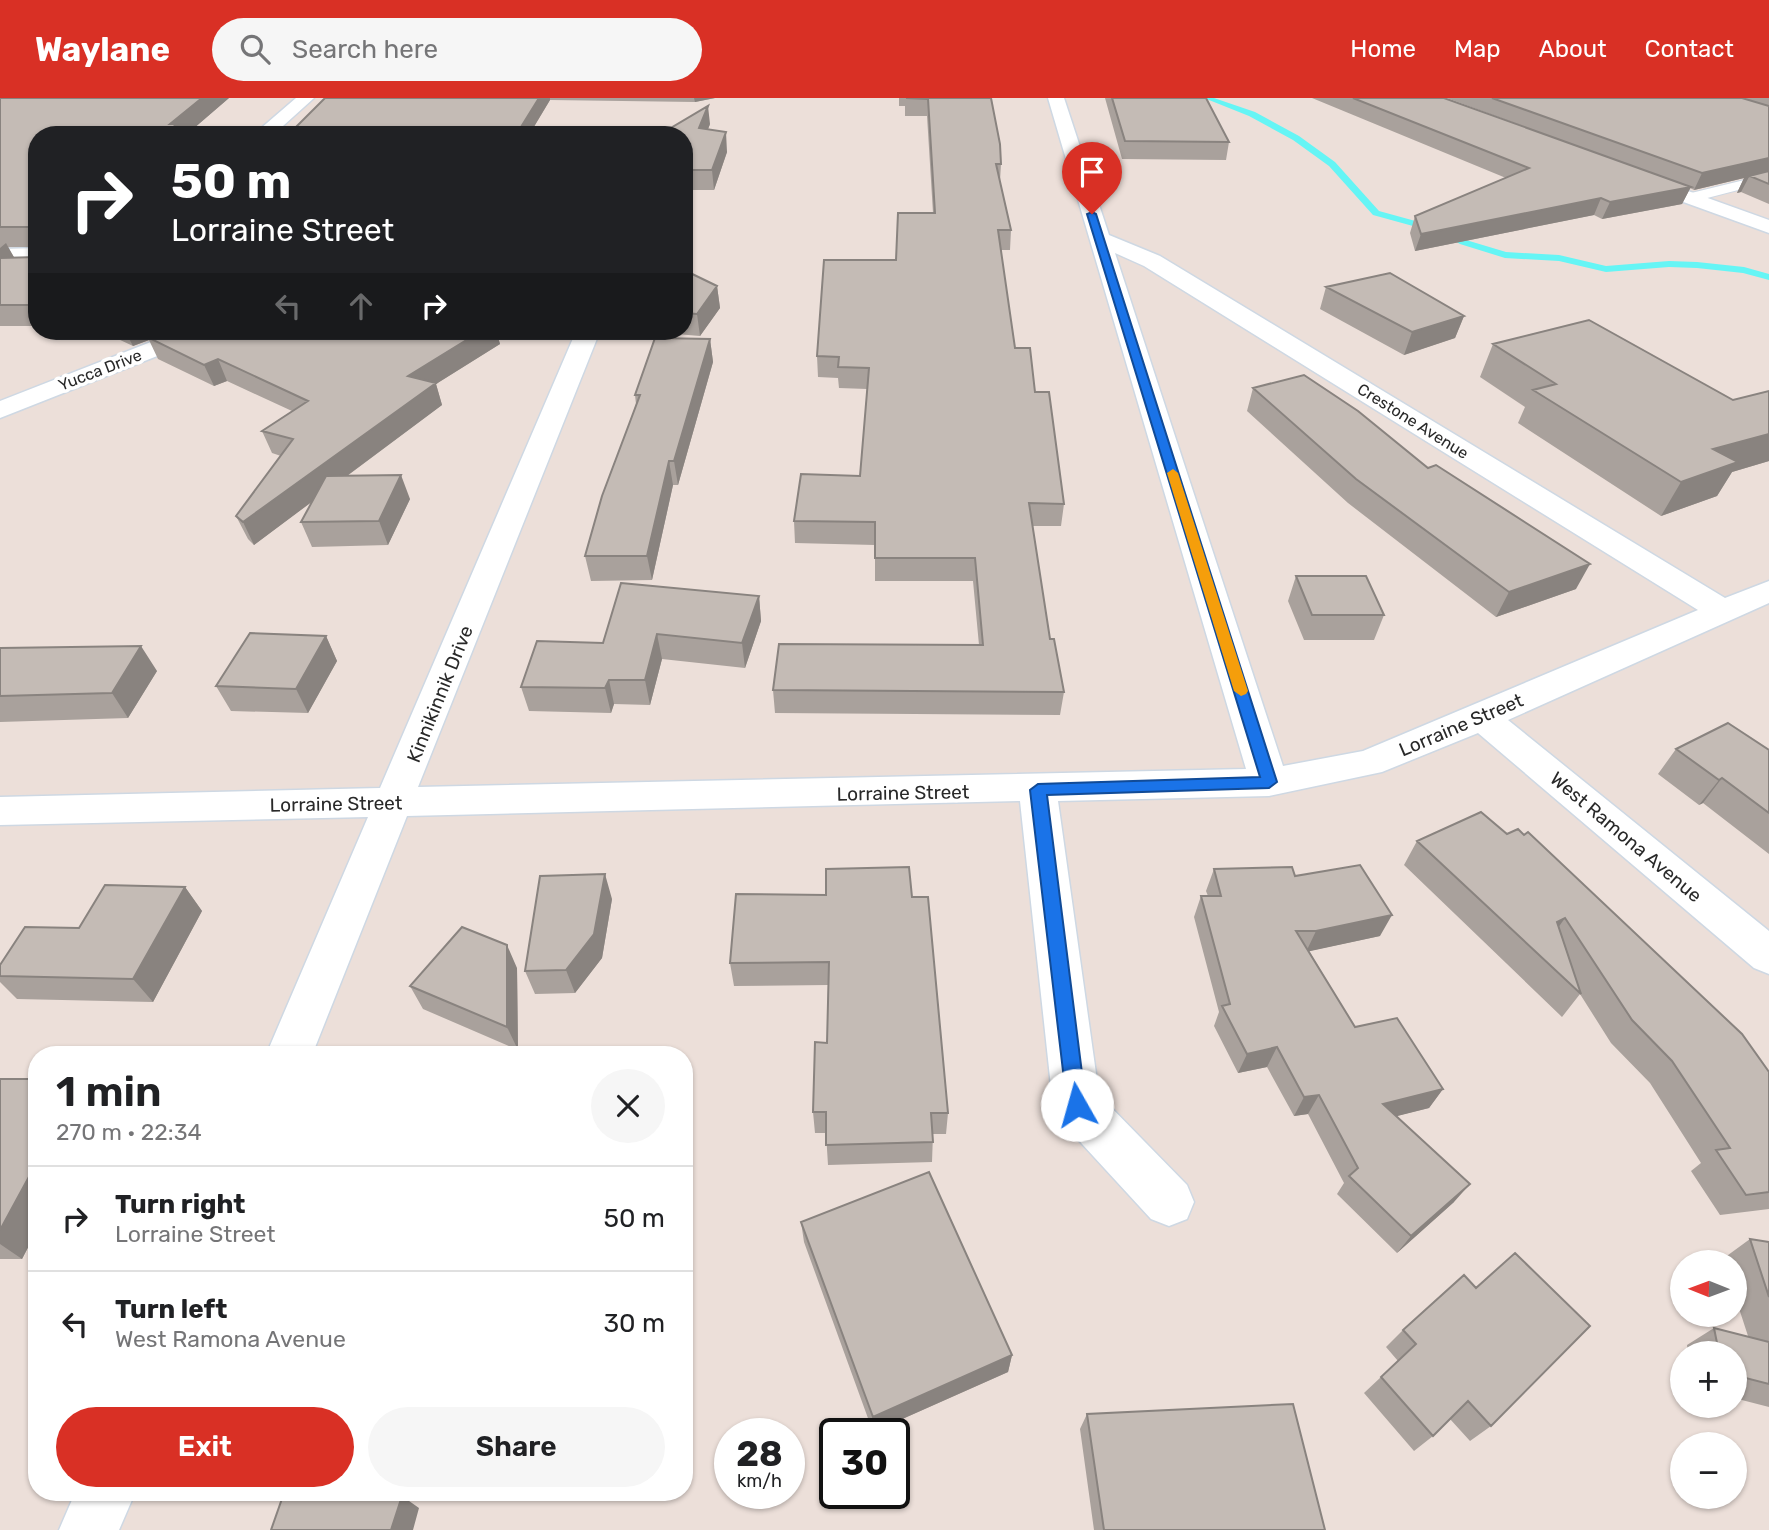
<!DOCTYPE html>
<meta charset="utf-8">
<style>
body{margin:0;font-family:Rubik,sans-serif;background:#f6f6f6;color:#202124;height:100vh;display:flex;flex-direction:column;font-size:26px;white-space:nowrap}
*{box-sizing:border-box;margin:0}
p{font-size:23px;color:#757577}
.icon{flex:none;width:38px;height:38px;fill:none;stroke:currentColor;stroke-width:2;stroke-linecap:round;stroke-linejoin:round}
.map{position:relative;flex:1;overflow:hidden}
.sheet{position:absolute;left:28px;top:948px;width:665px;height:455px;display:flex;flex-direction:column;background:#fff;border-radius:28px;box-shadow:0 2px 5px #0004}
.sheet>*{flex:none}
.banner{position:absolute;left:28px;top:28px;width:665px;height:214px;border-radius:28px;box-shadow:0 2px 5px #0004;background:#202124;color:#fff;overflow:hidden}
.needle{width:46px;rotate:271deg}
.controls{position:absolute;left:1670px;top:1152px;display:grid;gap:14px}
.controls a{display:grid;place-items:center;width:77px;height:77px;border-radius:50%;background:#fff;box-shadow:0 2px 5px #0004;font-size:35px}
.speed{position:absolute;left:714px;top:1320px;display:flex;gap:14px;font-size:35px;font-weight:700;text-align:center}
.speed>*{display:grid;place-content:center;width:91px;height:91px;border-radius:50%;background:#fff;box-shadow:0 2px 5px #0004;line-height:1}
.speed small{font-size:18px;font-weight:400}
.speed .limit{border:4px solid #111;border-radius:10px;background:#fff;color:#111}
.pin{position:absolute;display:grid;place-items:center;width:60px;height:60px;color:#fff;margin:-72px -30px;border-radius:50% 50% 50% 0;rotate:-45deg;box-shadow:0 0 7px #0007}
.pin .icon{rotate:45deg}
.me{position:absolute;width:77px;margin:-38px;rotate:353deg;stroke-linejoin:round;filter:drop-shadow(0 0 5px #0008)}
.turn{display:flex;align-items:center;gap:24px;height:147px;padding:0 28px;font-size:32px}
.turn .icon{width:91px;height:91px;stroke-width:2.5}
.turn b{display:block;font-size:49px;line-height:60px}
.lanes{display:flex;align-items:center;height:66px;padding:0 28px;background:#0003;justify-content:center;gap:35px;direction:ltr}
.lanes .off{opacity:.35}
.round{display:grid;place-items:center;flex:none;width:74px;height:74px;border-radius:37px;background:#f6f6f6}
.headline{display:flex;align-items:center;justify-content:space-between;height:119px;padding:0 28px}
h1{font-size:42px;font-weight:600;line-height:52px}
.primary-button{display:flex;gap:14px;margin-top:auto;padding:14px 28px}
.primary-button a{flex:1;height:80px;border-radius:42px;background:#d93025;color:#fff;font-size:28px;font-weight:600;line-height:80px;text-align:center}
.primary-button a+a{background:#f6f6f6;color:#202124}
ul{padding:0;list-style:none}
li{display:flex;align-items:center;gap:21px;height:105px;padding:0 28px;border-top:2px solid #e0e0e0}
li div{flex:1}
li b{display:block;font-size:26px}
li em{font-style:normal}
header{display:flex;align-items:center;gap:42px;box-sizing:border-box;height:98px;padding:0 35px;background:#d93025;color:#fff}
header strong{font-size:33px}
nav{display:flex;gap:38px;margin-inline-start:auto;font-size:24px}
.search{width:490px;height:63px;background:#f6f6f6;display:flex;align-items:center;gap:18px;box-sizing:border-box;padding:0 24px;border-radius:38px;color:#757577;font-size:26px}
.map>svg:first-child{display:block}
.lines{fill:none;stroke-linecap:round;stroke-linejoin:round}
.stream{fill:#65f5f5;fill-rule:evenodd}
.lane-casing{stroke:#ced8e3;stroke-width:2}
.street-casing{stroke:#ced8e3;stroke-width:3}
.lane{fill:#fff;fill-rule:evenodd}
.street{fill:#fff;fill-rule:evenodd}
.wall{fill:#a9a19c}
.shaded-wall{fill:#89837f}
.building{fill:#c4bbb5;stroke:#89837f;stroke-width:2}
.route{fill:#1a73e8;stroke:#114b97;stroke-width:2}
.slow{fill:#f59e0b}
.labels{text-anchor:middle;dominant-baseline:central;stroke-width:7;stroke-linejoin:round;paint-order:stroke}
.far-street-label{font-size:16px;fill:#292929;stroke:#fff}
.street-label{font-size:19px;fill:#292929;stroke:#fff}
</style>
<header>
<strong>Waylane</strong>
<div class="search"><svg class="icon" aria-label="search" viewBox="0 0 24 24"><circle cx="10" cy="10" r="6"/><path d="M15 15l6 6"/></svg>Search here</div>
<nav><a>Home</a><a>Map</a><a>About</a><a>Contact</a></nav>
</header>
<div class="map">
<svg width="1769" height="1432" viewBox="0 0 1769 1432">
<rect width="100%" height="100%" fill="#ecdfd9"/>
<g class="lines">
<path class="stream" d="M 1204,0 L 1214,0 L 1255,14 L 1299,38 L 1335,64 L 1379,113 L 1448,132 L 1466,142 L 1506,154 L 1559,157 L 1606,168 L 1669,163 L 1697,164 L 1744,169 L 1769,176 L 1769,182 L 1743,175 L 1697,170 L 1669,169 L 1606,174 L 1559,163 L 1505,160 L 1460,146 L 1442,136 L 1373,117 L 1329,68 L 1293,42 L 1249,18 Z"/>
<defs>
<path id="lane" d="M 1769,76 L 1769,84 L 1688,105 L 1680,100 L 1683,97 Z"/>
<path id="street" d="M 296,0 L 314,0 L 273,37 L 253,37 Z
M 1048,0 L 1064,0 L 1109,137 L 1160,158 L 1725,500 L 1769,483 L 1769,505 L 1508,622 L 1769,833 L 1769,876 L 1754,870 L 1478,635 L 1382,674 L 1269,698 L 1058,703 L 1099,997 L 1187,1087 L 1194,1104 L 1187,1121 L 1169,1128 L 1151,1121 L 1060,1022 L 1053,1007 L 1020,703 L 407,718 L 312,957 L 266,957 L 368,719 L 0,727 L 0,699 L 380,690 L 574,238 L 573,233 L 597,233 L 598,238 L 418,689 L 1246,671 ZM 1115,155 L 1144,168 L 1698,512 L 1363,653 L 1283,668 Z
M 1638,75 L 1769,122 L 1769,135 L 1631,85 L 1628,81 Z
M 37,150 L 37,162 L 0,163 L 0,151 Z
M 179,233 L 212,233 L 208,238 L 0,320 L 0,303 Z
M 75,1395 L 135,1395 L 119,1432 L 59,1432 Z"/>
</defs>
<use href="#lane" class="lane-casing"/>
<use href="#street" class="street-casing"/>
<use href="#lane" class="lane"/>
<use href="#street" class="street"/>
</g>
<path class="wall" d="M 0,0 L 229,0 L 186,37 L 37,37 L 37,149 L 8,149 L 14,159 L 37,159 L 37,228 L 0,228 Z
M 325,0 L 715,0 L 695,4 L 550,2 L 529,37 L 279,37 L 296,29 Z
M 899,0 L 991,0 L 1001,66 L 1000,83 L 1011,132 L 1010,152 L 1001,152 L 1015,250 L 1035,294 L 1064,406 L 1061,428 L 1032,428 L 1050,541 L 1064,594 L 1060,617 L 775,615 L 773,592 L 979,547 L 973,483 L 875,483 L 875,447 L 795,445 L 794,423 L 860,378 L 867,291 L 839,290 L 838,280 L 818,279 L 817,258 L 933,115 L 927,18 L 905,18 L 905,8 L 899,8 Z
M 1105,0 L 1206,0 L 1229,44 L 1226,62 L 1122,61 Z
M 1312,0 L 1444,0 L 1560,42 L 1447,0 L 1769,0 L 1769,106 L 1741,94 L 1737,95 L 1744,80 L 1694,92 L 1690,90 L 1682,106 L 1602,121 L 1594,117 L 1415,153 L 1410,135 L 1415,118 L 1506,80 Z
M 710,26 L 708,31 L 727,54 L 714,92 L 684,92 L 684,37 Z
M 684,172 L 717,188 L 720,210 L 700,238 L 652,234 L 652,233 L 684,233 Z
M 1326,189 L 1464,218 L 1455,240 L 1404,257 L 1320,211 Z
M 101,233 L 496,233 L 500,246 L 436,286 L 442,307 L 347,378 L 410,401 L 388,447 L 312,449 L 301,424 L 312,403 L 254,447 L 248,441 L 236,418 L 281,358 L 272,355 L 262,333 L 292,313 L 227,283 L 214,288 L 158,261 L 149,242 L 133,248 Z
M 710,241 L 713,264 L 678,387 L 673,387 L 652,482 L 591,483 L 585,458 L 636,306 L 635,297 Z
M 1493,246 L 1733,302 L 1769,293 L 1769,363 L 1732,374 L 1717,398 L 1661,418 L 1518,325 L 1525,309 L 1480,279 Z
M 1253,290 L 1576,491 L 1496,519 L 1348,405 L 1247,313 Z
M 1296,478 L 1384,517 L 1374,542 L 1304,542 L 1288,503 Z
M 759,498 L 761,523 L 745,570 L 662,561 L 650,607 L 614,606 L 611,615 L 529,613 L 521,589 L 603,545 Z
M 326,538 L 337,563 L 308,615 L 231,613 L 216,588 Z
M 0,550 L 157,573 L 128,620 L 0,624 Z
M 1676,651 L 1769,652 L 1769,756 L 1703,705 L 1699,707 L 1658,676 Z
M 1481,714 L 1769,974 L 1769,1111 L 1720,1117 L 1691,1073 L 1701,1065 L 1650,985 L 1611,945 L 1580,896 L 1562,919 L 1404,767 L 1417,743 Z
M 1214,771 L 1295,778 L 1380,838 L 1309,853 L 1355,929 L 1443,991 L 1429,1010 L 1396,1018 L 1454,1104 L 1397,1155 L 1337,1096 L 1344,1085 L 1308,1016 L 1294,1018 L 1267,969 L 1238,975 L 1214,928 L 1219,914 L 1194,819 L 1201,798 L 1208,798 L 1206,793 Z
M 185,789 L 202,813 L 153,904 L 17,901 L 0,884 L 0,867 L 79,830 Z
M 912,799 L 948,1015 L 946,1036 L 933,1036 L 932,1064 L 828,1067 L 826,1035 L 815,1035 L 813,1014 L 827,945 L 828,887 L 734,888 L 730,865 Z
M 612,801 L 602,860 L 575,895 L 535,896 L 525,873 Z
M 517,870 L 518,952 L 423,911 L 410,888 Z
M 0,981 L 37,981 L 37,1132 L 22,1161 L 0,1161 Z
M 801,1124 L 1012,1257 L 1008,1274 L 873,1334 L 804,1144 Z
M 1750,1141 L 1769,1144 L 1769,1309 L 1734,1300 L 1734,1255 L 1748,1238 L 1734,1195 L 1734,1164 L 1725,1164 L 1724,1160 Z
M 1714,1230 L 1719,1255 L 1688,1255 L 1687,1247 Z
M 1403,1232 L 1491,1328 L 1470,1343 L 1450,1321 L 1433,1338 L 1414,1353 L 1364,1295 L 1398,1263 L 1386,1249 Z
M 1087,1316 L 1325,1432 L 1094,1432 L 1080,1331 Z"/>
<path class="shaded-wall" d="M 202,0 L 229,0 L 186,37 L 163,37 L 170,26 Z
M 539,0 L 550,0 L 550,2 L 529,37 L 516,37 Z
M 694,0 L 715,0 L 695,4 Z
M 708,8 L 710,26 L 701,49 L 699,30 Z
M 726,34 L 727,54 L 714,92 L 712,72 Z
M 1769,60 L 1769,74 L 1749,79 L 1741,94 L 1737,95 L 1744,80 L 1694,92 L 1702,75 Z
M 1691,89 L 1682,106 L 1602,121 L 1610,104 Z
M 1601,100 L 1594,117 L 1415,153 L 1421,136 Z
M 37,123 L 37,144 L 29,129 Z
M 6,145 L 17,165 L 0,178 L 0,150 Z
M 717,188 L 720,210 L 700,238 L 697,216 Z
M 1464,218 L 1455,240 L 1404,257 L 1412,234 Z
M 71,233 L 81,233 L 73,236 Z
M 125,233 L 172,233 L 147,239 L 149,242 L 133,248 Z
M 481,233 L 496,233 L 500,246 L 436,286 L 442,307 L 254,447 L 243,424 L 408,278 Z
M 710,241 L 713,264 L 678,387 L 674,363 Z
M 218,261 L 227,283 L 214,288 L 204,267 Z
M 1769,336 L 1769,363 L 1732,374 L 1717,398 L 1661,418 L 1681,384 L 1713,351 Z
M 669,363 L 673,387 L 652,482 L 647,458 Z
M 401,377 L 410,401 L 388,447 L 379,423 Z
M 1590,466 L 1576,491 L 1496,519 L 1509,494 Z
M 759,498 L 761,523 L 745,570 L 742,545 Z
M 657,536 L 662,561 L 650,607 L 645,582 Z
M 326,538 L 337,563 L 308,615 L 296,591 Z
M 141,548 L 157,573 L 128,620 L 112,595 Z
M 609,582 L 614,606 L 611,615 L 605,590 Z
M 1722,680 L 1703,705 L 1699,707 L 1719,682 Z
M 605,776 L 612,801 L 602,860 L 575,895 L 566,872 Z
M 185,789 L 202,813 L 153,904 L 133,881 Z
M 1392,817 L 1380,838 L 1306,854 L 1316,833 Z
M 1565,820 L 1548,844 L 1557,824 Z
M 507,847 L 517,870 L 518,952 L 507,929 Z
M 1277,949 L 1267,969 L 1238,975 L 1247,956 Z
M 1443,991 L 1429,1010 L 1370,1025 L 1383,1006 Z
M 1319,997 L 1308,1016 L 1294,1018 L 1304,999 Z
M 37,1064 L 37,1132 L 22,1161 L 0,1146 L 0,1132 Z
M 1470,1086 L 1454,1104 L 1397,1155 L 1411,1138 Z
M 1012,1257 L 1008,1274 L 873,1334 L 873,1319 Z
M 402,1398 L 419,1410 L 413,1432 L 391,1432 Z"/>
<path class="building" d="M 0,0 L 202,0 L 170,26 L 177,26 L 163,37 L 37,37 L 37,123 L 29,129 L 0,129 Z
M 325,0 L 539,0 L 516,37 L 279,37 L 288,29 L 296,29 Z
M 906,0 L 991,0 L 1000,46 L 1001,66 L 996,66 L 1011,132 L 998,132 L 1015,250 L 1030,250 L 1035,294 L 1049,294 L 1064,406 L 1029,405 L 1050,541 L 1054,541 L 1064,594 L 773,592 L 779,546 L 983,547 L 975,460 L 875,460 L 875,424 L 794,423 L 801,376 L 860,378 L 869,270 L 838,269 L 839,259 L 817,258 L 824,162 L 896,162 L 898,115 L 935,115 L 928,1 Z
M 1112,0 L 1206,0 L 1229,44 L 1125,43 Z
M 1353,0 L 1444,0 L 1691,89 L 1610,104 L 1601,100 L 1421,136 L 1415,118 L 1529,70 Z
M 1492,0 L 1742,0 L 1769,8 L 1769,60 L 1702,75 Z
M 708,8 L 699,30 L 726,34 L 712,72 L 684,72 L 684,37 L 659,37 Z
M 1769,73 L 1769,86 L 1750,78 L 1745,79 Z
M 37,159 L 37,207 L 0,207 L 0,160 Z
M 684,172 L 717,188 L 697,216 L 684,215 Z
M 1390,175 L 1464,218 L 1412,234 L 1326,189 Z
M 1589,222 L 1733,302 L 1769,293 L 1769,336 L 1713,351 L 1738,364 L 1681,384 L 1533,292 L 1556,286 L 1493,246 Z
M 164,233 L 481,233 L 408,278 L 436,285 L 243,424 L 236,418 L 293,341 L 262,333 L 308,303 L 218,261 L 204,267 L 147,239 Z
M 655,240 L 710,241 L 674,363 L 669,363 L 647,458 L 585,458 L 602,398 L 640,297 L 635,297 Z
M 1304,277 L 1358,313 L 1428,370 L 1436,367 L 1590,466 L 1509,494 L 1356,381 L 1253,290 Z
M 401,377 L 379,423 L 301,424 L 326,378 Z
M 1296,478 L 1366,478 L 1384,517 L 1312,517 Z
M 621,485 L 759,498 L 742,545 L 657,536 L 645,582 L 609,582 L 605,590 L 521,589 L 537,543 L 603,545 Z
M 250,535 L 326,538 L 296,591 L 216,588 Z
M 141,548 L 112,595 L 0,598 L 0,550 Z
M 1728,625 L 1769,652 L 1769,715 L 1722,680 L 1719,682 L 1676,651 Z
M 1481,714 L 1507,736 L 1518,731 L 1524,737 L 1528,734 L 1742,936 L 1769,974 L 1769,1094 L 1746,1097 L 1716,1052 L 1730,1050 L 1672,963 L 1632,922 L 1565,820 L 1557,824 L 1581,896 L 1417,743 Z
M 1360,767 L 1392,817 L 1316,833 L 1296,833 L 1355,929 L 1397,920 L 1443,991 L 1383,1006 L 1470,1086 L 1411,1138 L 1349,1078 L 1358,1070 L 1319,997 L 1304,999 L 1277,949 L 1247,956 L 1222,908 L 1230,906 L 1201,798 L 1221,798 L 1214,771 L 1292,769 L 1295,778 Z
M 909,769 L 912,799 L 928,799 L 948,1015 L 931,1015 L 933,1044 L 826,1047 L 826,1014 L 813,1014 L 815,944 L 827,945 L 829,864 L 730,865 L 736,796 L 826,797 L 826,771 Z
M 605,776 L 594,836 L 566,872 L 525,873 L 540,778 Z
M 105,787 L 185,789 L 133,881 L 0,878 L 0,867 L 25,829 L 79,830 Z
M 462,829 L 507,847 L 507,929 L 410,888 Z
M 0,981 L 37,981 L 37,1064 L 0,1132 Z
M 929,1074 L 1012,1257 L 873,1319 L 801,1124 Z
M 1750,1141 L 1769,1144 L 1769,1199 Z
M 1515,1155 L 1590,1228 L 1491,1328 L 1468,1303 L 1433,1338 L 1381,1279 L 1416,1246 L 1403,1232 L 1464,1177 L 1476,1190 Z
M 1714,1230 L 1769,1244 L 1769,1286 L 1734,1277 L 1734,1255 L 1719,1255 Z
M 1293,1306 L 1325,1432 L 1104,1432 L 1087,1316 Z
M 284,1395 L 361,1395 L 402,1398 L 391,1432 L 271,1432 Z"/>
<path class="route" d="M 1092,114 L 1096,116 L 1277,684 L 1269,690 L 1047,697 L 1086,1007 L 1084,1013 L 1077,1016 L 1070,1013 L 1067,1007 L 1030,692 L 1038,686 L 1260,679 L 1087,116 Z"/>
<path class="slow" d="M 1173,371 L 1178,375 L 1248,593 L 1246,596 L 1241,598 L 1234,593 L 1167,375 Z"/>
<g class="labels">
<g class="far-street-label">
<text transform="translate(100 272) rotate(-21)">Yucca Drive</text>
<text transform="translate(1413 323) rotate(32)">Crestone Avenue</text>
</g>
<g class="street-label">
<text transform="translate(440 596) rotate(-68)">Kinnikinnik Drive</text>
<text transform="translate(1461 627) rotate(-23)">Lorraine Street</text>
<text transform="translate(903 695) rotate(-1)">Lorraine Street</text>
<text transform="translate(336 706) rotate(-1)">Lorraine Street</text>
<text transform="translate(1626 739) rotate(40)">West Ramona Avenue</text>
</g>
</g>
</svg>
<div class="controls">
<a><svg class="needle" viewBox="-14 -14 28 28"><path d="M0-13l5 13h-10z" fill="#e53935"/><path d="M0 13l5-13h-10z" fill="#757577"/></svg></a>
<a>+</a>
<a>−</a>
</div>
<div class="speed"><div>28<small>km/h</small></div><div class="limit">30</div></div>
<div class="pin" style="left:1092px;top:116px;background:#d93025"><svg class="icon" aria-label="arrive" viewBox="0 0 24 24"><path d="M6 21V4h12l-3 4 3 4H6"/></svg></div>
<svg class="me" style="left:1077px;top:1007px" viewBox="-20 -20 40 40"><circle r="19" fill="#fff"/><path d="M0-13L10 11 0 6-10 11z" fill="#1a73e8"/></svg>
<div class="banner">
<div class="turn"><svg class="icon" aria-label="right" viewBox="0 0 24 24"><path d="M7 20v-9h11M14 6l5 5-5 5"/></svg><div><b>50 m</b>Lorraine Street</div></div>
<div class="lanes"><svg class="icon off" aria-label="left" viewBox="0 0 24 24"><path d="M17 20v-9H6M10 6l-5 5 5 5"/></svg><svg class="icon off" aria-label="ahead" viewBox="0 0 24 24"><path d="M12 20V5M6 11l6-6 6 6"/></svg><svg class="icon" aria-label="right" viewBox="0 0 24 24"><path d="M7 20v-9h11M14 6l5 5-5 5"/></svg></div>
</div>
<section class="sheet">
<div class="headline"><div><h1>1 min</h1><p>270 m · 22:34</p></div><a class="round"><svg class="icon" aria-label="close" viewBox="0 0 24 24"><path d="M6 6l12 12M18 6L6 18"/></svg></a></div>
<ul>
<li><svg class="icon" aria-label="right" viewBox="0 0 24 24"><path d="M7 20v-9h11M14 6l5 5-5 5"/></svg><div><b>Turn right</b><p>Lorraine Street</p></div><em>50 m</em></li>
<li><svg class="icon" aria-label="left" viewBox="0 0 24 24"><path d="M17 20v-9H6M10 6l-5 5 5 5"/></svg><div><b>Turn left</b><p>West Ramona Avenue</p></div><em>30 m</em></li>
</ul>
<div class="primary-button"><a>Exit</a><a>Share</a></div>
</section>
</div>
